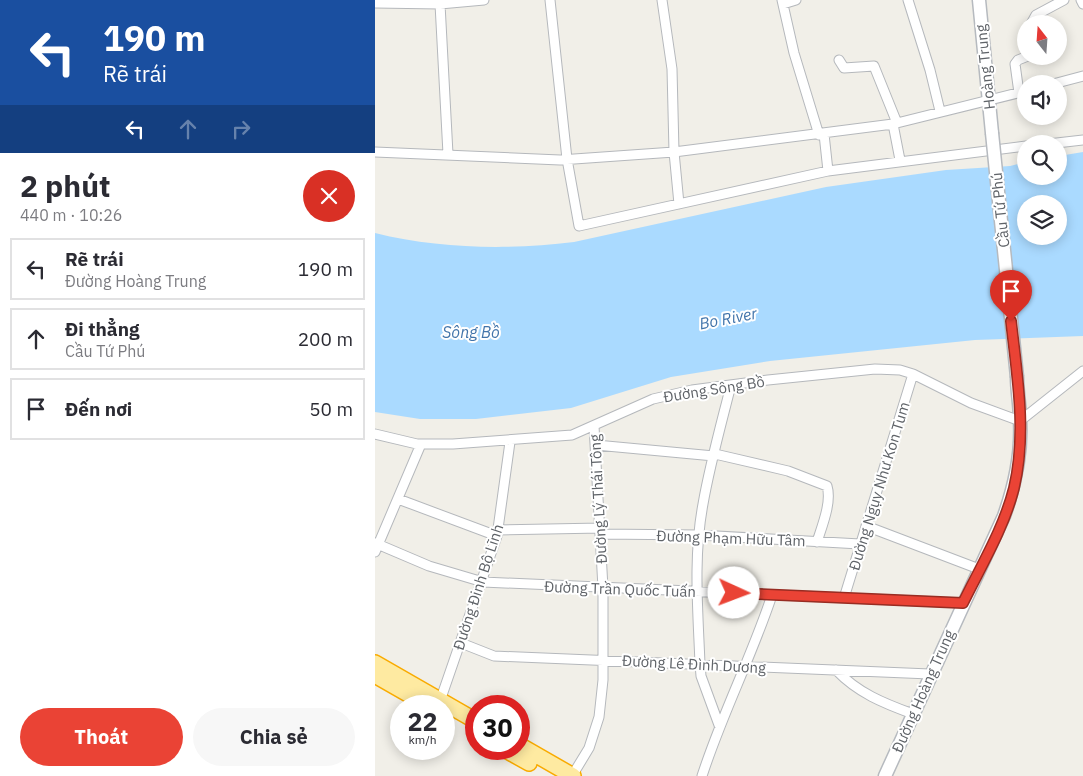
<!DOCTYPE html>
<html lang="vi">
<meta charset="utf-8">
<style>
body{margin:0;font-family:"IBM Plex Sans",sans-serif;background:#f7f7f7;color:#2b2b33;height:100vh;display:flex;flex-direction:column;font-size:19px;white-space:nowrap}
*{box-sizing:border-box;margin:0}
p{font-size:16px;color:#7c7c81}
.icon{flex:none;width:28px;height:28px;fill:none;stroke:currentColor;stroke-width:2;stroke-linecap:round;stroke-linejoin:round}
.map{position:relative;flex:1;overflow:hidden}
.drawer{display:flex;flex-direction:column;background:#fff;width:375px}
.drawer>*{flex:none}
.hud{background:#1a4fa0;color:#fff;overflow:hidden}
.needle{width:32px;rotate:343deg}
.buttons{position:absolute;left:642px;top:15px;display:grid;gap:10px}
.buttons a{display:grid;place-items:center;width:50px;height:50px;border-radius:50%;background:#fff;box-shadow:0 2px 12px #0003;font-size:25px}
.speed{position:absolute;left:15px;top:695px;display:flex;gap:10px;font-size:25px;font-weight:700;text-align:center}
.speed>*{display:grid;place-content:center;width:65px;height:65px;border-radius:50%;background:#fff;box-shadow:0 2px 12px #0003;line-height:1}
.speed small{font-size:12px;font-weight:400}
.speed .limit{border:8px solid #d22;background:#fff;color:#111}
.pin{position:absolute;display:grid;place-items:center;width:42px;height:42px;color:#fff;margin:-51px -21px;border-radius:50% 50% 50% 0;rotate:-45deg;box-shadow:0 0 5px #0007}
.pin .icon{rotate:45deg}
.me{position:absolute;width:55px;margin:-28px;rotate:92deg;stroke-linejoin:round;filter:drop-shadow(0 0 4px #0008)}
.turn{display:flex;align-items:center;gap:18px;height:105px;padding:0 20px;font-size:22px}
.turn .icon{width:65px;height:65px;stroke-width:2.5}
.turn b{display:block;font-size:35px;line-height:42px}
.lanes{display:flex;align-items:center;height:48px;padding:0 20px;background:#0003;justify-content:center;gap:25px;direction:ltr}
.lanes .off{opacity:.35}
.round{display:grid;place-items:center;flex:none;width:52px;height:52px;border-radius:26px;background:#f7f7f7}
.head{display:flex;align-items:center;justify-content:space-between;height:85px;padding:0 20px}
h1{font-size:30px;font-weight:700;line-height:38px}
.action{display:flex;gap:10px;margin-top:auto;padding:10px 20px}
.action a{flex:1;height:58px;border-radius:30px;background:#ea4335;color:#fff;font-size:20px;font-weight:700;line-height:58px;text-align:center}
.action a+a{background:#f7f7f7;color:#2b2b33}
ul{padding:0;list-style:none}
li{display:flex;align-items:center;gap:15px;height:62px;margin:0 10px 8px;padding:0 10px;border:2px solid #e1e1e2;border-radius:0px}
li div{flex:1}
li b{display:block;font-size:19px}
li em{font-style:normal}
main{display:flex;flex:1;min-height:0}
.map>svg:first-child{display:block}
.water{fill:#aadaff;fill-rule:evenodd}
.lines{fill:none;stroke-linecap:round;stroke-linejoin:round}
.minor-casing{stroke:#b5b8bc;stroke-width:11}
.secondary-casing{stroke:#b6babf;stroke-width:15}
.trunk-casing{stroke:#f9ab00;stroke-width:18}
.minor{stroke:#fff;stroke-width:9}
.secondary{stroke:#fff;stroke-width:12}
.trunk{stroke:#feeaa1;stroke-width:15}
.secondary-bridge-casing{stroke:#b6babf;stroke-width:15;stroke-linecap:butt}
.secondary-bridge{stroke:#fff;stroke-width:12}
.route-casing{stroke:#982c22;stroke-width:12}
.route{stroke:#ea4335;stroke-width:9}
.labels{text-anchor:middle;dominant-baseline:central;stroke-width:4;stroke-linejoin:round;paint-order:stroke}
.street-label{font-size:15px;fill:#5f6368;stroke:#fff}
.water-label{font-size:16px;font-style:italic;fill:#4174aa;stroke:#fff}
</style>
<main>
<section class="drawer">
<div class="hud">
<div class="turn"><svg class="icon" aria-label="left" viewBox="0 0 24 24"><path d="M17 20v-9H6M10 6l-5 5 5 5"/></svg><div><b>190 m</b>Rẽ trái</div></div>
<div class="lanes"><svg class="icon" aria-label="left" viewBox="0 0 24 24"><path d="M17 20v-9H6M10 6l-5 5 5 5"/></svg><svg class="icon off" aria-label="ahead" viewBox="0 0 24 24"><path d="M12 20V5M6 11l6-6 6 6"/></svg><svg class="icon off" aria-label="right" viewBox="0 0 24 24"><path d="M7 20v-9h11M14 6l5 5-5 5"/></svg></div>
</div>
<div class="head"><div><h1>2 phút</h1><p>440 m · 10:26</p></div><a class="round" style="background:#d93025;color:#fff"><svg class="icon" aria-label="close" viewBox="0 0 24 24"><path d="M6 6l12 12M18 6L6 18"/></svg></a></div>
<ul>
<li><svg class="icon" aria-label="left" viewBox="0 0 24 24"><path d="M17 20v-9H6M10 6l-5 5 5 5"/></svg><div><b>Rẽ trái</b><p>Đường Hoàng Trung</p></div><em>190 m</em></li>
<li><svg class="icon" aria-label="ahead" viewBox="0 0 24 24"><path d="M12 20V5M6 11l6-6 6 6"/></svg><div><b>Đi thẳng</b><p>Cầu Tứ Phú</p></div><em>200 m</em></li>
<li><svg class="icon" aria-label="arrive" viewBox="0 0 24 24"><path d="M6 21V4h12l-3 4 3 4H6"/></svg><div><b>Đến nơi</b></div><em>50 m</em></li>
</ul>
<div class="action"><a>Thoát</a><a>Chia sẻ</a></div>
</section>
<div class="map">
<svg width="708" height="776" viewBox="0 0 708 776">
<rect width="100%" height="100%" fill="#f1efe8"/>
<path class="water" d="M 708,152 L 708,336 L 600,340 L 395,361 L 296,377 L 196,408 L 101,419 L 45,419 L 0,412 L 0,233 C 64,249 135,250 199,242 L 451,187 L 571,170 L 635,166 L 651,162 L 651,176 L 684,176 L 684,156 ZM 651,204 L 684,204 L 684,236 L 651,236 Z"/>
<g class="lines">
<defs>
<path id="minor" d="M 175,0 L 192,159 L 204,226 L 453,171 L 651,146
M 287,0 L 297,69 L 299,152 L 304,204
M 407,0 L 419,53 L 444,135
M 533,0 L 555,70 L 565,111
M 706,0 L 708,4
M 0,3 L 65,4 L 109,0
M 65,4 L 73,154
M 408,4 L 421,0
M 656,24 L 661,15 L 689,0
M 464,60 L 469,68 L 499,66 L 522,123
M 678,84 L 708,76
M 644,93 L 640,64 L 643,60 L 653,56
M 518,124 L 525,160
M 449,134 L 453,171
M 673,144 L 708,140
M 0,152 L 185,160 L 299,152 L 518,124 L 651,91
M 0,434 L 42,444 L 78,444 L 197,435 L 278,399 L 317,390 L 393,380 L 500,369 L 525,370 L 538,374 L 596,403 L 645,421 L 708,371
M 221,445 L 339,456
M 340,454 L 413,471 L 452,486 C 457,502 447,526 442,542
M 23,499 L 122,536
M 491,526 L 604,569
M 123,530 L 226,528
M 226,534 L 324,535 L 485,544
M 0,543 L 54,566 L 108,582 L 588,603
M 0,552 L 46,444
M 469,598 L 538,374
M 86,643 L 119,656 L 555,674
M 461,670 C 483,693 508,703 538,714
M 65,701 L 122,536 L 135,442
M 344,725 L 326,676 L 325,664 C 323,611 318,557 328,504 C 335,464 346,425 356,385
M 197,776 L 214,748 L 224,717 L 228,680 L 228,588 L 219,426
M 327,776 C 347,714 377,656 397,595"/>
<path id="secondary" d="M 604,0 L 617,133
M 510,776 L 629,516 C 640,485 647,453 645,420 C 645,406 642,391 642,377"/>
<path id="trunk" d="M 0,663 L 101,721
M 0,675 L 54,706
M 144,745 L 198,776
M 129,749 L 154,763"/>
</defs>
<use href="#minor" class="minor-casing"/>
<use href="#secondary" class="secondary-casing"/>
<use href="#trunk" class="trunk-casing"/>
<use href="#minor" class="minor"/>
<use href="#secondary" class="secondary"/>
<use href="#trunk" class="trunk"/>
<defs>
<path id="secondary-bridge" d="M 617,133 L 642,377"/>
</defs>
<use href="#secondary-bridge" class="secondary-bridge-casing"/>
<use href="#secondary-bridge" class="secondary-bridge"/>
</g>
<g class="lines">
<defs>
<path id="route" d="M 359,593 L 588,603 C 606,566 629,528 639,488 C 652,433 642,375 636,321"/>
</defs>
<use href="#route" class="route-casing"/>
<use href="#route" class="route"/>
</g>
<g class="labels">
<g class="street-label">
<text transform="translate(610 67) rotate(-96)">Hoàng Trung</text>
<text transform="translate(625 210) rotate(-96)">Cầu Tứ Phú</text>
<text transform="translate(339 389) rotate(-9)">Đường Sông Bồ</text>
<text transform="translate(504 486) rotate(-73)">Đường Ngụy Như Kon Tum</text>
<text transform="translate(223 499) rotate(-93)">Đường Lý Thái Tông</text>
<text transform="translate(356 538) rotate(2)">Đường Phạm Hữu Tâm</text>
<text transform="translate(103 587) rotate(-72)">Đường Đinh Bộ Lĩnh</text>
<text transform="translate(245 589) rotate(2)">Đường Trần Quốc Tuấn</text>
<text transform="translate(319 664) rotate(3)">Đường Lê Đình Dương</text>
<text transform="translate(548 691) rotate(-66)">Đường Hoàng Trung</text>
</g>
<g class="water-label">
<text transform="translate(353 318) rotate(-11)">Bo River</text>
<text x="96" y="332">Sông Bồ</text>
</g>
</g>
</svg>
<div class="buttons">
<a><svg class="needle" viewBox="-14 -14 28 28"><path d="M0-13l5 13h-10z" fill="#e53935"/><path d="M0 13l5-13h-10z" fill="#7c7c81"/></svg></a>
<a><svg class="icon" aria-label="sound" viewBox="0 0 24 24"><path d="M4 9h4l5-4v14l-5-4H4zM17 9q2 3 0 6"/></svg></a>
<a><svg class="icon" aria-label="search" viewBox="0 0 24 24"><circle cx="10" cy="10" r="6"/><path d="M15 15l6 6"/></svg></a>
<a><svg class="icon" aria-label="layers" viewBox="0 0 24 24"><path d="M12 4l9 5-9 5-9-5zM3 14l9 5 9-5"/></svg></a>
</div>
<div class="speed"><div>22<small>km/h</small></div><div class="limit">30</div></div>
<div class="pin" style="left:636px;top:321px;background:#d93025"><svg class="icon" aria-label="arrive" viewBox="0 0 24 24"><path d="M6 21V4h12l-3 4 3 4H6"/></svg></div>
<svg class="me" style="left:359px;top:593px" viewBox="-20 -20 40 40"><circle r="19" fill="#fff"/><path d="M0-13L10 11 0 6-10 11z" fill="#ea4335"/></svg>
</div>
</main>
